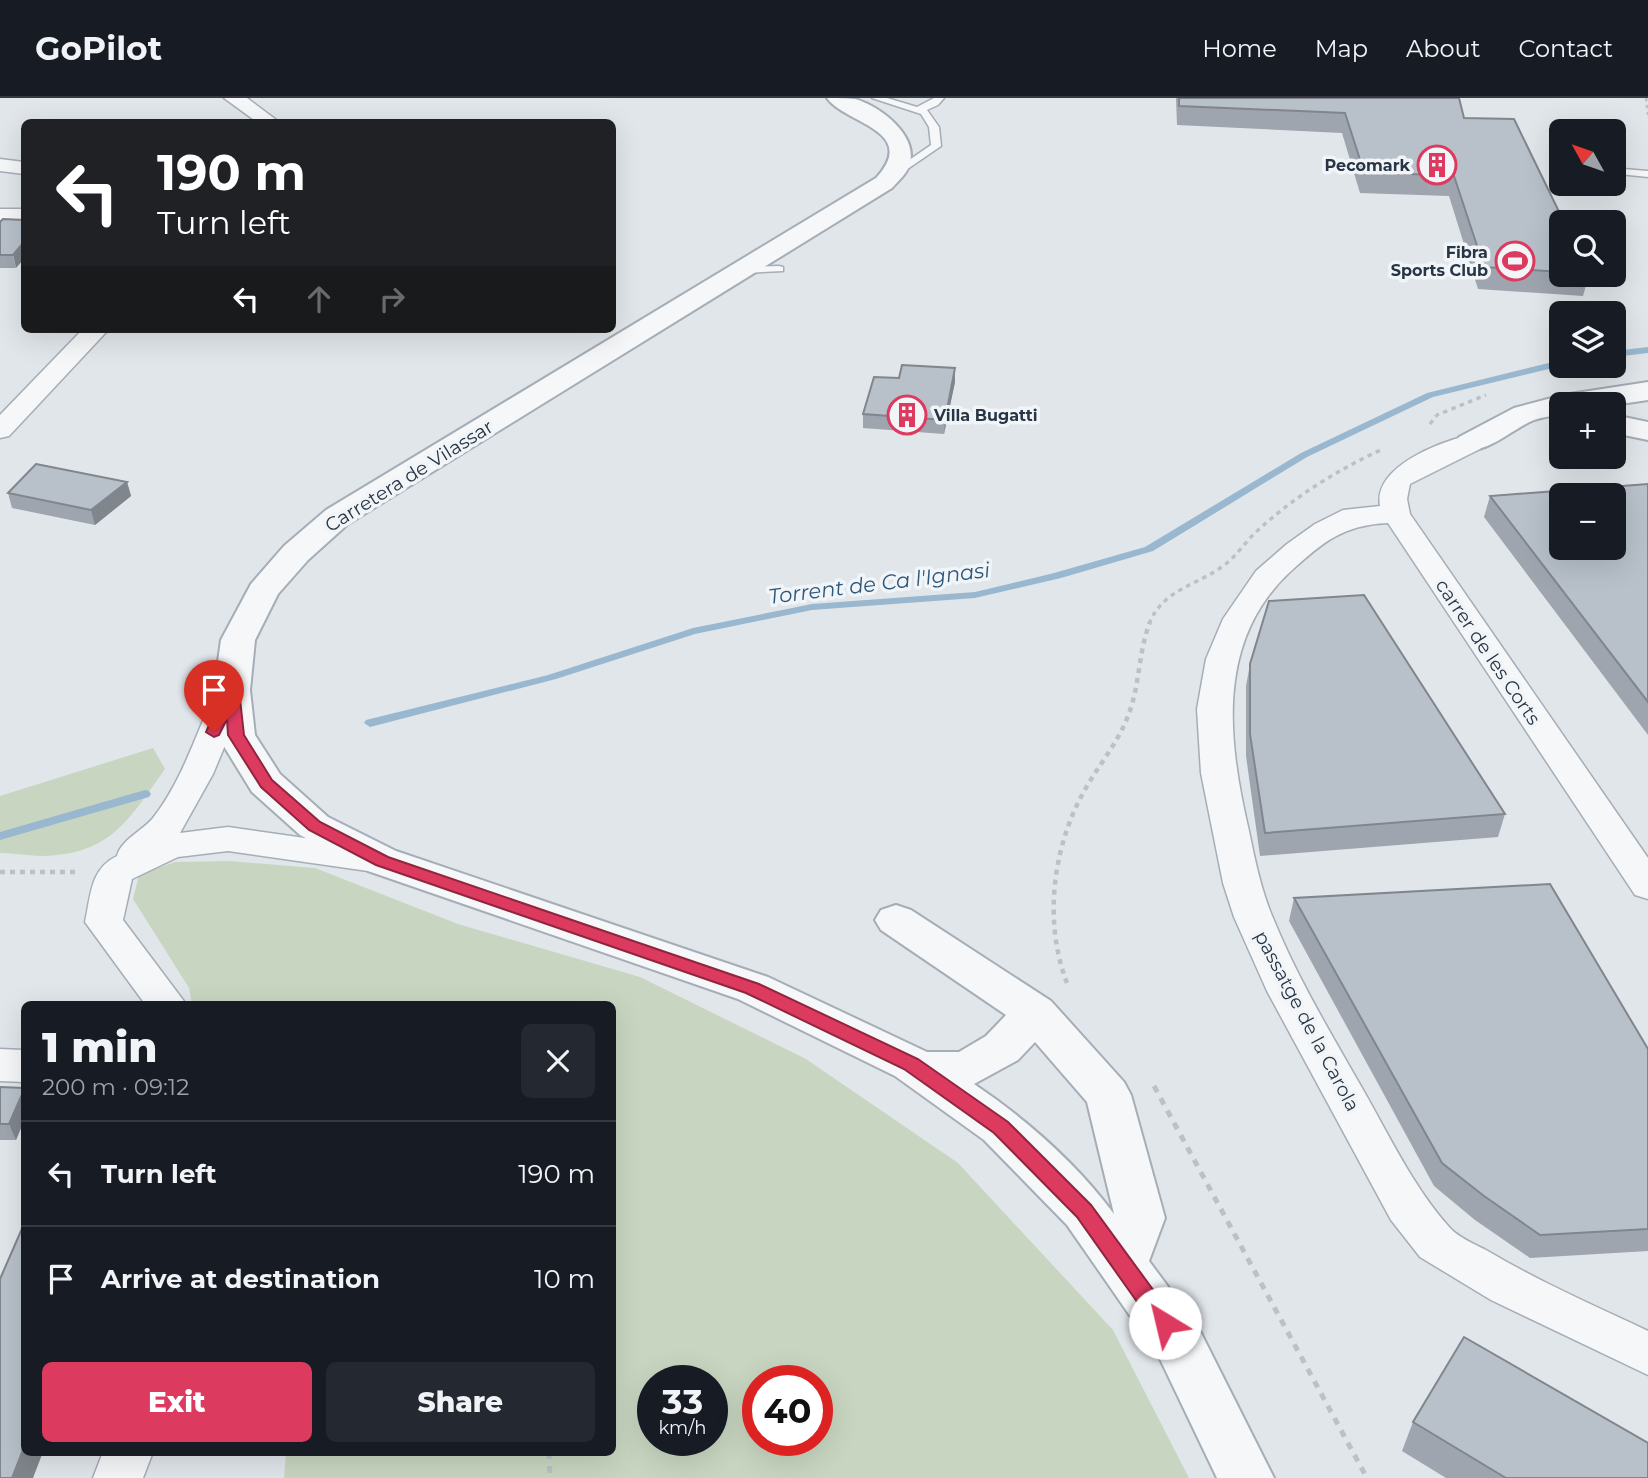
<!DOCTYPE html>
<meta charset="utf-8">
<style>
body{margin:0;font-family:Montserrat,sans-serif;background:#242831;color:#f1f3f6;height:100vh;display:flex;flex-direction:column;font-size:26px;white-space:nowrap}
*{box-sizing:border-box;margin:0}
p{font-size:23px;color:#9ea1a6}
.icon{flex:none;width:38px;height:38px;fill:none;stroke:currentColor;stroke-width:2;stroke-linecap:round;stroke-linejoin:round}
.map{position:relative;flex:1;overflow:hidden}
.drawer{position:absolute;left:21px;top:903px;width:595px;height:455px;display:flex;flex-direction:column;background:#171b24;border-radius:10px;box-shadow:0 7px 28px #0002}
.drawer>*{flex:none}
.top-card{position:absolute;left:21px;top:21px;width:595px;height:214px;border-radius:10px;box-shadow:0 7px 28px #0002;background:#202124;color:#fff;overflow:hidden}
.needle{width:46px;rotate:310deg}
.buttons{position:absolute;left:1549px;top:21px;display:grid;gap:14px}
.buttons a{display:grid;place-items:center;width:77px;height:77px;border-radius:10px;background:#171b24;box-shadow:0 7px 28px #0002;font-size:35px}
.speed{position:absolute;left:637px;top:1267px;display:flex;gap:14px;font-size:35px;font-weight:700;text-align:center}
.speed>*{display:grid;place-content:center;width:91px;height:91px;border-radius:50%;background:#171b24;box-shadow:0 7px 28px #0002;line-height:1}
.speed small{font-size:18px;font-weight:400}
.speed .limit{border:10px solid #d22;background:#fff;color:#111}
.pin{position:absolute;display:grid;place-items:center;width:60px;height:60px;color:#fff;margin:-72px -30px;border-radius:50% 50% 50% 0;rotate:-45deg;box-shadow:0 0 7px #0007}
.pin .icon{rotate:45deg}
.me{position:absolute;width:77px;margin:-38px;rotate:324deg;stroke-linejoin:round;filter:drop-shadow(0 0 5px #0008)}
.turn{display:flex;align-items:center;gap:24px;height:147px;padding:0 21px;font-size:32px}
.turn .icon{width:91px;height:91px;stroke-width:2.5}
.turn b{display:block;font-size:49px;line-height:60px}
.lanes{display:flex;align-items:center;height:66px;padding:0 21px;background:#0003;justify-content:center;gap:35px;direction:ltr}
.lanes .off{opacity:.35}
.round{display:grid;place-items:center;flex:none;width:74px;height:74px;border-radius:10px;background:#242831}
.head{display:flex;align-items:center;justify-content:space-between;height:119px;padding:0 21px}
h1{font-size:42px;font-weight:800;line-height:52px}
.action{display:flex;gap:14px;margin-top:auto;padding:14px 21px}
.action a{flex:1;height:80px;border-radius:10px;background:#dd3a60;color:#fff;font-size:28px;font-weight:800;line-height:80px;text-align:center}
.action a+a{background:#242831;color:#f1f3f6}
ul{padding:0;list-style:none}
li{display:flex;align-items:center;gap:21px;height:105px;padding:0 21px;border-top:2px solid #363941}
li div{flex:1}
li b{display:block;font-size:26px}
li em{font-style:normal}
header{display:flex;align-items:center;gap:42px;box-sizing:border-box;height:98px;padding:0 35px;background:#171b24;border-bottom:2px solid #363941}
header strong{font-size:33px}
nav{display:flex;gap:38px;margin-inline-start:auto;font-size:24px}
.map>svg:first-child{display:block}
.green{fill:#c8d6c1;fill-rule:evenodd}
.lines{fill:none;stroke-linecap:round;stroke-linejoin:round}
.stream{fill:#99b8cf;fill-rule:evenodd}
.service-casing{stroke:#a5adb6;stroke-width:3}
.minor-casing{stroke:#a5adb6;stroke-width:3}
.tertiary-casing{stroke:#a5adb6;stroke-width:4}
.path-far3{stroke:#bbc1c7;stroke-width:2.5;stroke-dasharray:3.5 3.5;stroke-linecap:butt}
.path-far2{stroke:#bbc1c7;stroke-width:3.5;stroke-dasharray:4.5 4.5;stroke-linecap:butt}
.path-far1{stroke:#bbc1c7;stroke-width:4.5;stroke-dasharray:5 5;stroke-linecap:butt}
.path{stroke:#bbc1c7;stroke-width:5;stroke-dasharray:7 7;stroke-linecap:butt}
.service{fill:#f5f7f9;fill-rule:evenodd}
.minor{fill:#f5f7f9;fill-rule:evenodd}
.tertiary{fill:#f5f7f9;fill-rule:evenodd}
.wall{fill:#9ea5ae}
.shaded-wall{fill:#81868d}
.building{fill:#b8c0ca;stroke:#81868d;stroke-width:2;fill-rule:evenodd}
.route{fill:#dd3a60;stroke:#90263e;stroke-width:2}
.labels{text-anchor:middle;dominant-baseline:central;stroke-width:7;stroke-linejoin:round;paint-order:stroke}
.far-poi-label{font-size:16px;font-weight:bold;fill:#273545;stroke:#f1f5f8;text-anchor:end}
.street-label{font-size:19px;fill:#273545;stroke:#f1f5f8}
.water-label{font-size:21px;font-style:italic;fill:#2d587e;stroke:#f1f5f8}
</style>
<header>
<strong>GoPilot</strong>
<nav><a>Home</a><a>Map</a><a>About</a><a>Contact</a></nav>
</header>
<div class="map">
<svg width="1648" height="1380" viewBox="0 0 1648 1380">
<rect width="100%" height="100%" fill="#e1e6eb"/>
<path class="green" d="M 153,650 L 165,671 C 129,721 112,756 43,758 C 29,758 14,755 0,755 L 0,698 Z
M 230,763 L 315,770 L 458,826 L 640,879 L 806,961 L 958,1065 L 1113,1232 L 1189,1380 L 284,1380 L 286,1355 L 612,1354 L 612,906 L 192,906 L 189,890 L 133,801 L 139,777 L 175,764 ZM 653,1283 L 712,1283 L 712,1342 L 653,1342 ZM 758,1283 L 817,1283 L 817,1342 L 758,1342 Z"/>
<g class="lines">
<path class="stream" d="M 1648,249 L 1648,255 L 1614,259 L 1614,253 Z
M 1561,262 L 1561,268 L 1433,299 L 1307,359 L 1153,453 L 1061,480 L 975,500 L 812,512 L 695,536 L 556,581 L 370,629 L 364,625 L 366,622 L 548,577 L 693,530 L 812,506 L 975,494 L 1054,475 L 1145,449 L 1301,355 L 1427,295 Z
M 145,692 L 149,693 L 151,696 L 149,699 L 0,742 L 0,734 Z"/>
<defs>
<path id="service" d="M 872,0 L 887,0 L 917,9 L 934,0 L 944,0 L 938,7 L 927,12 L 939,29 L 941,48 L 890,83 L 885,80 L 886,78 L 931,47 L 929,29 L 921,16 Z
M 1623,71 L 1648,73 L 1648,79 L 1619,76 L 1619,72 Z
M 779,168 L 783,169 L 783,173 L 744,175 L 738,172 L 744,169 Z"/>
<path id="minor" d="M 224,0 L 247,0 L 279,24 L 257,24 Z
M 0,61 L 24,64 L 24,76 L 0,73 Z
M 0,111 L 24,111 L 24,123 L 0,125 Z
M 83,231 L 109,231 L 9,338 L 0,340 L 0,317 Z
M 1470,337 L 1480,339 L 1484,345 L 1480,351 L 1410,386 L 1407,401 L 1410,416 L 1648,760 L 1648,801 L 1635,797 L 1388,425 C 1343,427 1323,444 1291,473 C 1215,543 1228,643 1249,733 C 1255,762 1261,792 1273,820 C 1297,879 1330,934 1362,990 C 1389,1037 1413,1089 1450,1130 C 1458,1139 1474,1146 1486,1152 C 1538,1183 1593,1207 1648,1233 L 1648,1277 L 1491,1202 L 1420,1159 L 1391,1122 L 1267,893 L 1234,819 L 1223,785 L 1201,675 L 1197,611 L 1206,561 L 1223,521 L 1256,473 L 1287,446 L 1315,426 L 1343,412 L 1380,408 C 1373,369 1439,344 1470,337 Z
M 232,582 L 244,585 L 248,592 L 213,676 L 180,735 L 228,729 L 382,751 L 395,754 L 400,763 L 395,772 L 382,775 L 228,753 L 178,759 L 132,781 L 123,822 L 186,906 L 145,906 L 85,824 C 91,797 90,771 117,758 C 121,742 142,733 153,720 C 182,683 197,634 216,592 L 220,585 Z
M 0,951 L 24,952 L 24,984 L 0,983 Z
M 103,1354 L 153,1354 L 143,1380 L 93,1380 Z"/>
<path id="tertiary" d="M 827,0 C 836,0 847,0 855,1 C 880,8 920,38 909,68 C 906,77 898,83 892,90 L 348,426 L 308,462 L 278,496 L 255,542 L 250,592 L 255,637 L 280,676 L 328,719 L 396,753 L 768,879 L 927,954 L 959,954 L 986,938 L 1006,917 L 881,832 L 875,822 L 881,812 L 896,807 L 911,812 L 1051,903 L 1124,984 L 1131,997 L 1165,1120 L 1149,1163 L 1198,1229 L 1274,1380 L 1217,1380 L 1160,1261 L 1067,1127 L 984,1042 L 895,978 L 738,901 L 368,773 L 300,737 L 252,694 L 217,637 L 214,592 L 221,542 L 251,486 L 284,448 L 326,412 L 876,80 C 920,32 845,26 827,0 ZM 1035,944 L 1087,1004 L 1114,1116 C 1077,1066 1026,1021 974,986 L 1018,962 Z
M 1648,284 L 1648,302 L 1614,307 L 1561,306 L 1561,316 C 1552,318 1543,319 1534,322 C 1510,332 1487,358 1459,351 L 1455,345 L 1459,339 L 1514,310 L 1563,297 Z
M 1614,317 L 1648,324 L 1648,342 L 1614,335 Z"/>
</defs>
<use href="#service" class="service-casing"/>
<use href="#minor" class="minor-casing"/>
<use href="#tertiary" class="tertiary-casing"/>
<path class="path-far3" d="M 1646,0 L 1648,17"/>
<path class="path-far2" d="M 1430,326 L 1437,317 L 1486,297
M 1149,526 C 1163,491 1196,488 1223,468 C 1236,459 1245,444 1257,433 C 1294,399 1337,372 1383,351"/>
<path class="path-far1" d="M 0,774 L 76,774
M 1067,885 C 1044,826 1052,753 1082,697 C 1096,670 1117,647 1128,618 C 1140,588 1138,555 1150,524"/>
<path class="path" d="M 1154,988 L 1367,1380
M 549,1354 L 550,1380"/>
<use href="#service" class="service"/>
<use href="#minor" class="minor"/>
<use href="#tertiary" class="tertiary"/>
</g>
<path class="wall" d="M 1176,0 L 1459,0 L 1464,20 L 1561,124 L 1561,177 L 1589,177 L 1583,198 L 1478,191 L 1449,98 L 1360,95 L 1342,35 L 1177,27 Z
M 3,121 L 16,170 L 0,170 L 0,124 Z
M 955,270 L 955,284 L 944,336 L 863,330 L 863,316 L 899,280 Z
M 127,384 L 131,398 L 95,427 L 12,410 L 8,395 Z
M 1648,386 L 1648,637 L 1484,419 L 1490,398 Z
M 1250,566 L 1505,716 L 1498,739 L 1260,758 L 1246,658 L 1246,588 Z
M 1294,800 L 1648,951 L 1648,1153 L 1530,1160 L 1475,1122 L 1434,1088 L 1289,823 Z
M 0,989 L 24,990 L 24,1023 L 16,1042 L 0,1042 Z
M 1413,1324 L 1648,1380 L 1446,1380 L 1402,1353 Z"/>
<path class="shaded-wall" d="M 24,144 L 24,161 L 16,170 L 13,157 Z
M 955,270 L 955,284 L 944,336 L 945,322 Z
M 127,384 L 131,398 L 95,427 L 91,412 Z
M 24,992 L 24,1023 L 16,1042 L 9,1026 Z
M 24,1349 L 24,1354 L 43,1354 L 33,1380 L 12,1380 Z"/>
<path class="building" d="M 1179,0 L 1459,0 L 1464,20 L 1514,21 L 1564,124 L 1561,124 L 1561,174 L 1484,169 L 1454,78 L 1364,74 L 1345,15 L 1179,8 Z
M 3,121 L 24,122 L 24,144 L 13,157 L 0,157 L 0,124 Z
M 902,267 L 955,270 L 945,322 L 863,316 L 874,279 L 899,280 Z
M 36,366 L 127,384 L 91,412 L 8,395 Z
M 1648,386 L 1648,604 L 1490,398 ZM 1561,397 L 1614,397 L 1614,450 L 1561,450 Z
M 1364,497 L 1505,716 L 1265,735 L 1250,636 L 1250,566 L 1269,503 Z
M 1550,786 L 1648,951 L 1648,1131 L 1540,1137 L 1484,1098 L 1442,1065 L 1294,800 Z
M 0,989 L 24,990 L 24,992 L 9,1026 L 0,1026 Z
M 24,1126 L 24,1349 L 12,1380 L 0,1380 L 0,1181 Z
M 1464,1239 L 1648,1345 L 1648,1380 L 1506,1380 L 1413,1324 Z"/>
<path class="route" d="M 232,588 L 239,592 L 244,637 L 272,682 L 320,724 L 388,759 L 759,886 L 918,961 L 1008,1024 L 1091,1107 L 1173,1219 L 1176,1225 L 1173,1232 L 1165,1235 L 1157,1232 L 1077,1119 L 994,1035 L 904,971 L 746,895 L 376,767 L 309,732 L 261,689 L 228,637 L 227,621 L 219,637 L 214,639 L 206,634 L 224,592 Z"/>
<defs>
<symbol id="building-ring" viewBox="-11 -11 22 22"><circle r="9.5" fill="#f1f5f8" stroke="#dd3a60" stroke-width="1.5"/><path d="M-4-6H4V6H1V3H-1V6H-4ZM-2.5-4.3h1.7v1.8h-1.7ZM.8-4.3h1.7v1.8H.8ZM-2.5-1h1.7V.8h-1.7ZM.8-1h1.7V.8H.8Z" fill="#dd3a60"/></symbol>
<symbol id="stadium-ring" viewBox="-11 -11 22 22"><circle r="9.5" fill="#f1f5f8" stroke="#dd3a60" stroke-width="1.5"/><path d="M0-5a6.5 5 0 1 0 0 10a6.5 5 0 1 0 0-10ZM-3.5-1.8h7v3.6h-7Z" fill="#dd3a60"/></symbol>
</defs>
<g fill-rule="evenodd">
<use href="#building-ring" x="1415" y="45" width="44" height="44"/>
<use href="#stadium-ring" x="1493" y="141" width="44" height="44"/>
<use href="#building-ring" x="885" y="295" width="44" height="44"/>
</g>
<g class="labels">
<g class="far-poi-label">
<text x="1410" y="67">Pecomark</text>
<text x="1488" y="154">Fibra<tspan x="1488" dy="18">Sports Club</tspan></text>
<text x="934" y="317" text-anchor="start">Villa Bugatti</text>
</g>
<g class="street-label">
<text transform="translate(409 378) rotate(-32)">Carretera de Vilassar</text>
<text transform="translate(1488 554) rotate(56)">carrer de les Corts</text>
<text transform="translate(1307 923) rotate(62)">passatge de la Carola</text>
</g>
<g class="water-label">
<text transform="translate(879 485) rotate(-7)">Torrent de Ca l'Ignasi</text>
</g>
</g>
</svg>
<div class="buttons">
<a><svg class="needle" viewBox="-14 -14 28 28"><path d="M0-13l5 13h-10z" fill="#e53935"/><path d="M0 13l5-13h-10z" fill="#9ea1a6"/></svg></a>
<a><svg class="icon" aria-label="search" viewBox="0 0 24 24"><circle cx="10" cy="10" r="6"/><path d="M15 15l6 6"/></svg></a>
<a><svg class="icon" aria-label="layers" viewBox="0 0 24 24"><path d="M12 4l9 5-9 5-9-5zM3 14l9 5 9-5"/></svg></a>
<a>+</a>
<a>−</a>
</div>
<div class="speed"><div>33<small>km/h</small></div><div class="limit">40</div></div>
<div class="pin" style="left:214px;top:634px;background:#d93025"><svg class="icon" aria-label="arrive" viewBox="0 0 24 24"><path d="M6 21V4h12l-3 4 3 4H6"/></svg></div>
<svg class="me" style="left:1165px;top:1225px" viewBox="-20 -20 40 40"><circle r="19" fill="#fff"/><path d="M0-13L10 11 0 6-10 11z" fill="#dd3a60"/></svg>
<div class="top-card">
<div class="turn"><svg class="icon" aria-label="left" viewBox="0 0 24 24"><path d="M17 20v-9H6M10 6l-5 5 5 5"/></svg><div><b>190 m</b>Turn left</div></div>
<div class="lanes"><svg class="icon" aria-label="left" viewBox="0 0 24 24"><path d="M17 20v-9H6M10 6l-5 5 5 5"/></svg><svg class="icon off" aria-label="ahead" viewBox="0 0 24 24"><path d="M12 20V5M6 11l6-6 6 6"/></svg><svg class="icon off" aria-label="right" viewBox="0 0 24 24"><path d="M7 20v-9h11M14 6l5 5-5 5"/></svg></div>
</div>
<section class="drawer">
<div class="head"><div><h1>1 min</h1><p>200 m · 09:12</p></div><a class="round"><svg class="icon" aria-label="close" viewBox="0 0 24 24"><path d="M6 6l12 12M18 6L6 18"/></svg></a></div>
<ul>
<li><svg class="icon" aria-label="left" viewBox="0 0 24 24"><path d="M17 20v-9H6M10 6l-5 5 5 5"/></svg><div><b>Turn left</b></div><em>190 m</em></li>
<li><svg class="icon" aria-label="arrive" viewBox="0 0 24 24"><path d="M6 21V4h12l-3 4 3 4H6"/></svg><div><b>Arrive at destination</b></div><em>10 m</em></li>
</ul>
<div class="action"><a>Exit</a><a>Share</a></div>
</section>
</div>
